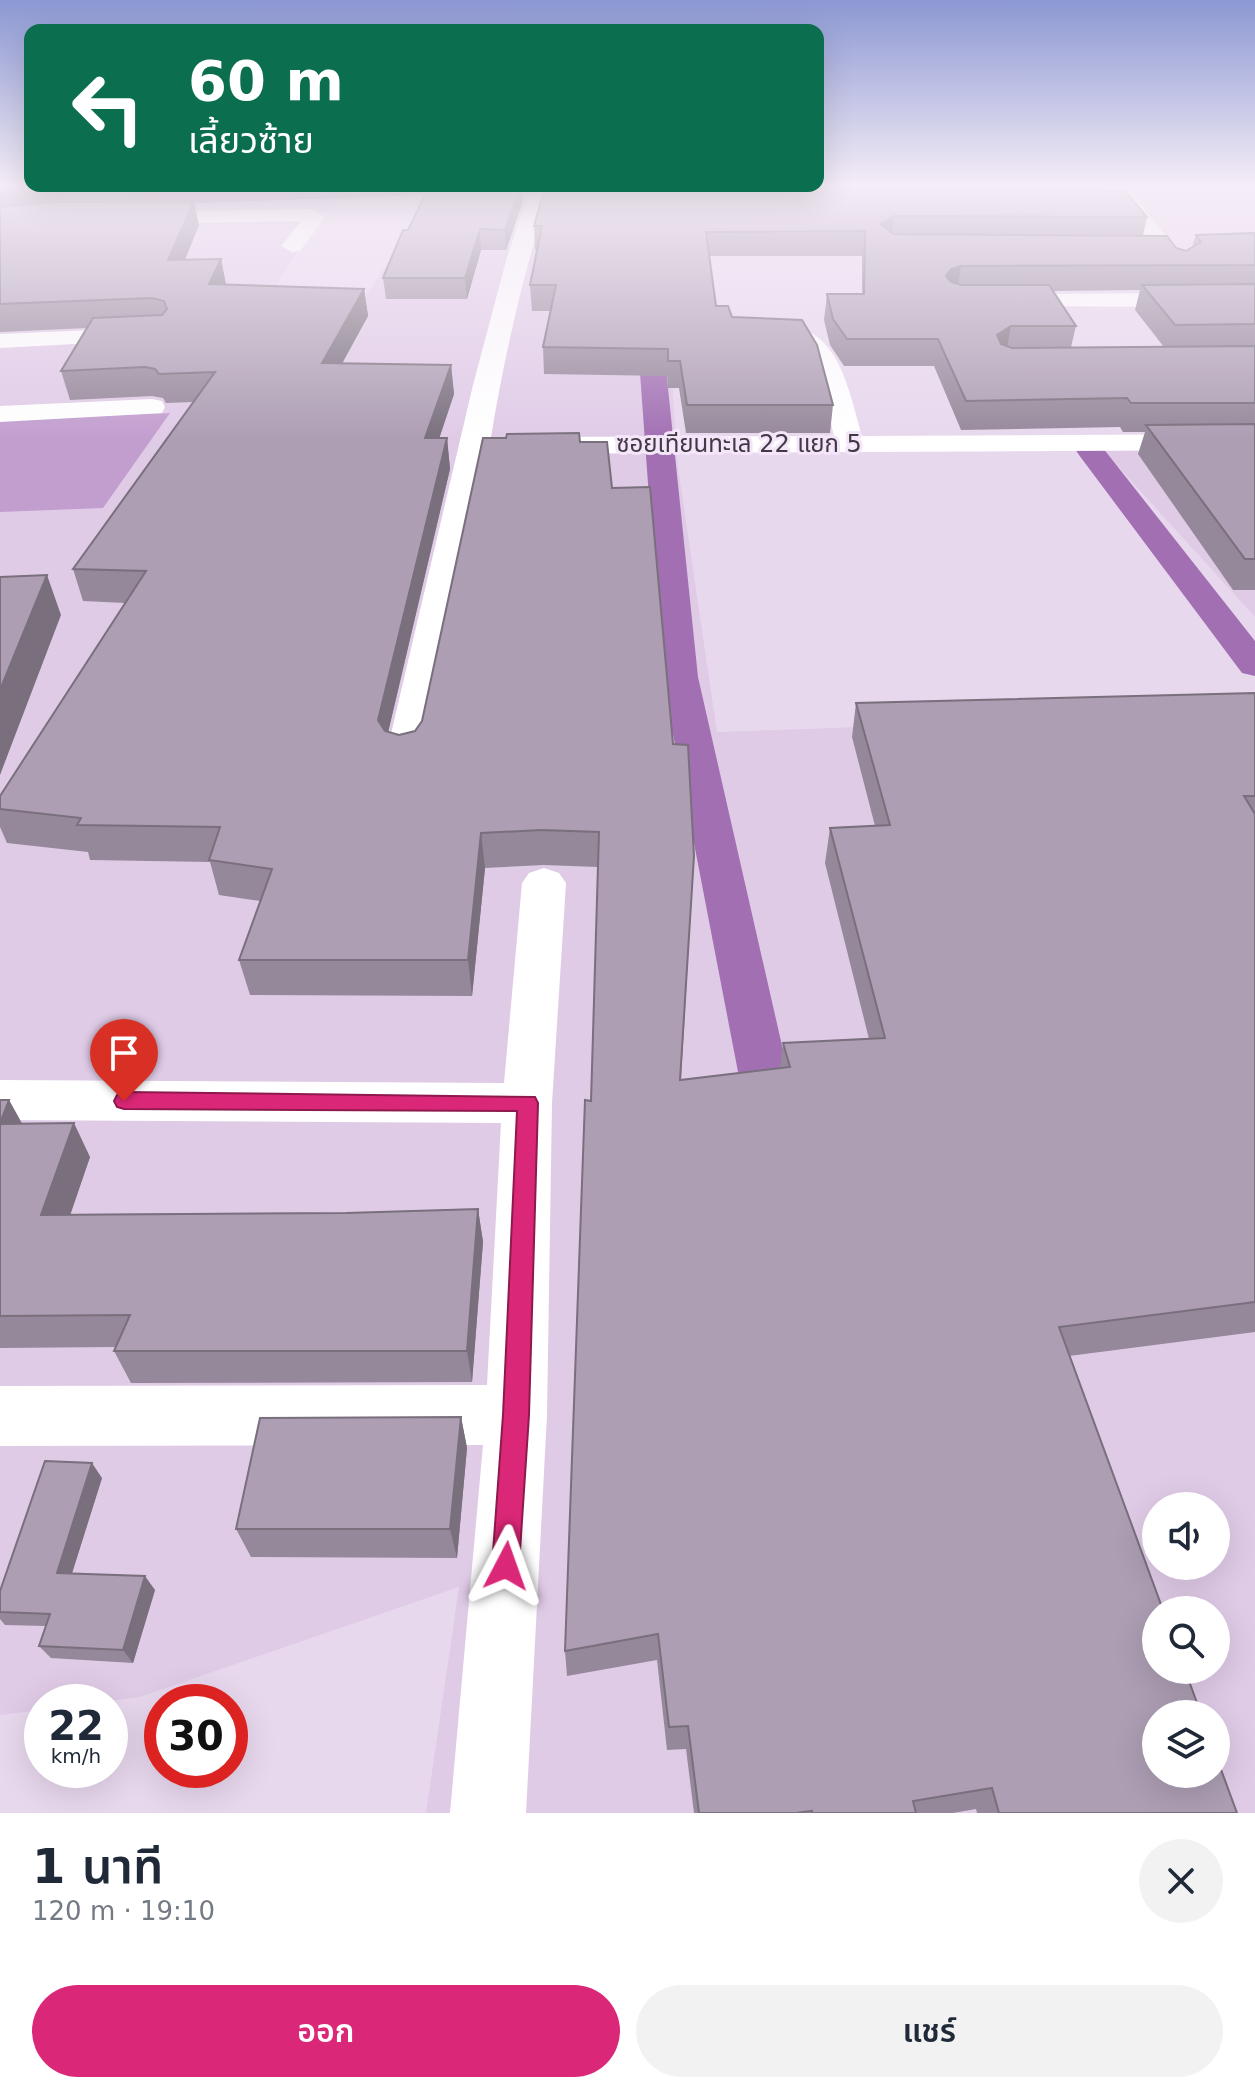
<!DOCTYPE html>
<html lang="th">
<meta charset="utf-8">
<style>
body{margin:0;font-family:"DejaVu Sans","Noto Sans Thai",sans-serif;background:#f2f2f3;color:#1f2937;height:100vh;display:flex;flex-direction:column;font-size:30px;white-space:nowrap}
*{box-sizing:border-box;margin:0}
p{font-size:26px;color:#747a83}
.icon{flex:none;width:44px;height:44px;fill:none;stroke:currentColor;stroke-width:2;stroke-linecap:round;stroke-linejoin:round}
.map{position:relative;height:1813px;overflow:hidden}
.panel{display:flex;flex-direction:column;background:#fff;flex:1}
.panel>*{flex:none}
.guide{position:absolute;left:24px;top:24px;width:800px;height:168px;border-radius:16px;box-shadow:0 8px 32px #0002;background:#0b6e4f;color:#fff;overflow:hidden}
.controls{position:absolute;left:1142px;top:1492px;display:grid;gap:16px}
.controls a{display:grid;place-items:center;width:88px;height:88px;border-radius:50%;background:#fff;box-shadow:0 8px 32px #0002;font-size:40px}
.speed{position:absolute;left:24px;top:1684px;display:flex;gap:16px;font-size:40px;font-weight:700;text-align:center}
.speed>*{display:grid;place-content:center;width:104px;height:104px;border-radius:50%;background:#fff;box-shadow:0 8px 32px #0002;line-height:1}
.speed small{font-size:20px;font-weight:400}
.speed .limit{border:12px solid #d22;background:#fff;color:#111}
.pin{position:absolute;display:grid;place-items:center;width:68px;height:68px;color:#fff;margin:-82px -34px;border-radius:50% 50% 50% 0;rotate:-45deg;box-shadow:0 0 8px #0007}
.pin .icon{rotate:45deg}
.me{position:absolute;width:88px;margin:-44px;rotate:4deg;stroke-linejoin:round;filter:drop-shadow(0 0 6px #0008)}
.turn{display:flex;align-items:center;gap:28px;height:168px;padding:0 32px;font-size:36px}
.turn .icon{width:104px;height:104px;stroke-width:2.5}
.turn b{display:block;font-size:56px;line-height:68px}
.round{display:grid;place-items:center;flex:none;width:84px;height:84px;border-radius:42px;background:#f2f2f3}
.overview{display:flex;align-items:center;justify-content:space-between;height:136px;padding:0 32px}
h1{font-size:48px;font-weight:600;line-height:60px}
.button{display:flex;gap:16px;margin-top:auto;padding:16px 32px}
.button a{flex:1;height:92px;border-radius:48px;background:#db2777;color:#fff;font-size:32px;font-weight:600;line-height:92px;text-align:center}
.button a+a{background:#f2f2f3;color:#1f2937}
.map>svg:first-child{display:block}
.built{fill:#e0cbe7;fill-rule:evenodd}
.green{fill:#c29ecf}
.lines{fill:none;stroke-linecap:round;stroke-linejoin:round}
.canal{fill:#a26fb3;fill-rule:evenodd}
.minor{fill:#fff;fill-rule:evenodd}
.wall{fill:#95889a;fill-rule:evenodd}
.shaded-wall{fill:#796f7d}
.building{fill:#ad9eb3;stroke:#796f7d;stroke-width:2}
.route{fill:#db2777;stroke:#8e194d;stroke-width:2}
.labels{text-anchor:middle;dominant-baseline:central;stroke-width:6;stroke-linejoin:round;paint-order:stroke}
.far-street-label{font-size:24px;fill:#403a42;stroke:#f5e5fb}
</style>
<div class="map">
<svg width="1255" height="1813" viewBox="0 0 1255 1813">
<rect width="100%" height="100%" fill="#e8d8ee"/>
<path class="built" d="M 335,197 L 259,310 L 357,309 L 412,226 L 665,230 L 676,453 L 717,732 L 1255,713 L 1255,1813 L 426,1813 L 459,1587 L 140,1697 L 103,1702 L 42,1702 L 42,1710 L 0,1715 L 0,214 L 148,202 ZM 1156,1506 L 1216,1506 L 1216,1566 L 1156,1566 ZM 1156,1610 L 1216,1610 L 1216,1670 L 1156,1670 ZM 1156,1714 L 1216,1714 L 1216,1774 L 1156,1774 Z
M 1255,447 L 1255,617 L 1101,448 Z"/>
<path class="green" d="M 170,413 L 103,508 L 0,512 L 0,421 Z"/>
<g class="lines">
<path class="canal" d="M 319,187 L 489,187 L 479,193 L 51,208 L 0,213 L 0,201 L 51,196 Z
M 653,310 L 661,312 L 665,317 L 665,359 L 698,677 L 801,1129 L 793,1144 L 775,1150 L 757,1144 L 749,1129 L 662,677 L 639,359 L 641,317 L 645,312 Z
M 1089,441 L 1099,443 L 1255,641 L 1255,676 L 1242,673 L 1079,455 L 1075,449 L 1079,443 Z"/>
<path class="minor" d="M 1107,187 L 1127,187 L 1173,245 L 1218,293 L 1255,293 L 1255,307 L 1231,307 L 1255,332 L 1255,354 L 1246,352 L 1205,307 L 993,306 L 989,301 L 993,296 L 1001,294 L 1193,293 L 1157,255 Z
M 536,196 L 546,202 C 522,279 504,358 491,437 L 834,436 C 829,414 819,353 798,343 C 785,337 767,343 753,339 L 750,334 L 753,329 C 834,309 845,375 862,436 L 1255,434 L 1255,450 L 486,454 L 479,479 L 424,755 L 419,763 L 405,767 L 391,763 L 386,755 L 473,385 L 507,257 L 526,202 Z
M 311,209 L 325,217 L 300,251 L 292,252 L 281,246 L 301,221 L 138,224 L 128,218 L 138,212 Z
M 141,328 L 150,330 L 153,335 L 150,340 L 0,348 L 0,334 Z
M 152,399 L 162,401 L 165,407 L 162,413 L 0,422 L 0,406 Z
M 544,868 L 559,873 L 566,883 L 552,1103 L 547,1415 L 526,1813 L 450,1813 L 483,1445 L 0,1446 L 0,1386 L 487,1385 L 501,1123 L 0,1120 L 0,1080 L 504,1083 L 522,883 L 529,873 Z"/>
</g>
<path class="wall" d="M 0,187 L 136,187 L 133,202 L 199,225 L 185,260 L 221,259 L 226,285 L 364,289 L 368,316 L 342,364 L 451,365 L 454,394 L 439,438 L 447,438 L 450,469 L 388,732 L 399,735 L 415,731 L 422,721 L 580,442 L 612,488 L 673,744 L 694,856 L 681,1080 L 780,1068 L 783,1043 L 869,1039 L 825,863 L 830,828 L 875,826 L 852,737 L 856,703 L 1255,693 L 1255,1332 L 1069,1356 L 1237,1813 L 977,1813 L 976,1809 L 953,1813 L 694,1813 L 686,1749 L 667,1750 L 657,1660 L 567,1676 L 565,1651 L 591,1101 L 598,867 L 543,865 L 485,868 L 472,996 L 250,995 L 239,960 L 260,901 L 219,895 L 210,862 L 90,860 L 88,852 L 7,843 L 0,827 L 0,796 L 125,603 L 83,601 L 73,569 L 193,402 L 166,403 L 163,398 L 152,396 L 70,400 L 61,371 L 87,328 L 0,332 Z
M 429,187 L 523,187 L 523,201 L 506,250 L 481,250 L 467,299 L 386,299 L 383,278 Z
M 963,187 L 1107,187 L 1106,191 L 1147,217 L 1143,235 L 1186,251 L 1192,247 L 1196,235 L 1255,233 L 1255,590 L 1233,590 L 1138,454 L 1145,432 L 1123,432 L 1120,427 L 961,430 L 934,366 L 844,366 L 830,345 L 824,320 L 827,294 L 862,294 L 862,256 L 709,256 L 716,306 L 732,317 L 833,405 L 830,433 L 686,433 L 679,388 L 668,388 L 667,376 L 544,374 L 543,347 L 550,311 L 532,311 L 530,285 L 537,250 L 535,250 L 534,226 L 735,189 L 963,189 ZM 1140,290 L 1135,310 L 1164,347 L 1071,347 L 1076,326 L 1053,291 Z
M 0,1100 L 9,1100 L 22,1123 L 90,1157 L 70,1214 L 346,1213 L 478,1209 L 483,1242 L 472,1382 L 131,1383 L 114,1351 L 116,1347 L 0,1348 Z
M 461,1417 L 467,1448 L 457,1558 L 251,1557 L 236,1529 Z
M 102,1478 L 72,1573 L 155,1590 L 133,1663 L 51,1658 L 39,1646 L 46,1626 L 5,1625 L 0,1619 L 0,1591 Z"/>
<path class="shaded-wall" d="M 0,187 L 58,187 L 64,209 L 0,215 Z
M 126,187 L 136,187 L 131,208 Z
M 520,187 L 523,187 L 523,201 L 506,250 L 505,230 Z
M 194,201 L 199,225 L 174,286 L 168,260 Z
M 894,216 L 891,240 L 880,224 Z
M 480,229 L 481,250 L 467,299 L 465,278 Z
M 221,259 L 226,285 L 209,284 Z
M 961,266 L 957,291 L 946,276 L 951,269 Z
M 364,289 L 368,316 L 326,392 L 322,363 Z
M 1011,326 L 1006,353 L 997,335 Z
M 451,365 L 454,394 L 429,469 L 425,438 Z
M 447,438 L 450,469 L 383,754 L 378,720 Z
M 47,575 L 61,615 L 0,775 L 0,690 Z
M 481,833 L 485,868 L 472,996 L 468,960 Z
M 9,1100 L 27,1134 L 0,1124 Z
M 74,1123 L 90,1157 L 59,1248 L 41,1215 Z
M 478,1209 L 483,1242 L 472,1382 L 467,1351 Z
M 461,1417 L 467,1448 L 457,1558 L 450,1529 Z
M 92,1463 L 102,1478 L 68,1586 L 57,1573 Z
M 145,1576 L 155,1590 L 133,1663 L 123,1650 Z"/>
<path class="building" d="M 0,187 L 38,187 L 0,190 Z
M 429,187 L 520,187 L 505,230 L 480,229 L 465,278 L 383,278 L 403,230 L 408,230 Z
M 545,187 L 734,187 L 735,189 L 848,187 L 1125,191 L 1147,217 L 894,216 L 880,224 L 894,234 L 1167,236 L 1176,248 L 1186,251 L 1201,242 L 1196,235 L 1255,233 L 1255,265 L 961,266 L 951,269 L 946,276 L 951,282 L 961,285 L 1049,285 L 1076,326 L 1011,326 L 997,335 L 1001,344 L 1012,348 L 1255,346 L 1255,403 L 1131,403 L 1127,398 L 966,401 L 938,339 L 847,339 L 833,319 L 827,294 L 864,294 L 865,231 L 706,232 L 716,306 L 728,306 L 732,317 L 802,320 L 817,345 L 833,405 L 687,405 L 680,361 L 668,361 L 668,349 L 543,347 L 556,285 L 530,285 L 542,226 L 534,226 Z
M 194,201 L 168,260 L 221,259 L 209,284 L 364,289 L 322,363 L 451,365 L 425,438 L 447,438 L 378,720 L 385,731 L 399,735 L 415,731 L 422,721 L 483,438 L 506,438 L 507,434 L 579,433 L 580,442 L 607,442 L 612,488 L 650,487 L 673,744 L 688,745 L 694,856 L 680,1080 L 790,1067 L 783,1043 L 885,1038 L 830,828 L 890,825 L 856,703 L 1255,693 L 1255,796 L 1244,796 L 1255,814 L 1255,1302 L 1059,1327 L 1163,1610 L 1156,1610 L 1156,1670 L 1185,1670 L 1201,1714 L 1156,1714 L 1156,1774 L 1216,1774 L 1216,1756 L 1237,1813 L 999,1813 L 992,1788 L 913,1801 L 916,1813 L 812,1813 L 812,1811 L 796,1813 L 699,1813 L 688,1726 L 669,1727 L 658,1634 L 565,1651 L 585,1100 L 591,1101 L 599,832 L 541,830 L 481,833 L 468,960 L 239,960 L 272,869 L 209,860 L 220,827 L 77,825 L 81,818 L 0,809 L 0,796 L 146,571 L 73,569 L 215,372 L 159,374 L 155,369 L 145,367 L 61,371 L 93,318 L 162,315 L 167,309 L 164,301 L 152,298 L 0,304 L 0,207 L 57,202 Z
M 1255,284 L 1255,324 L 1175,325 L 1142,285 Z
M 1255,424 L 1255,559 L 1245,559 L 1146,425 Z
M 47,575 L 0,690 L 0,577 Z
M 0,1100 L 9,1100 L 0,1123 Z
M 74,1123 L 41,1215 L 346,1213 L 478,1209 L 467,1351 L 114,1351 L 130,1315 L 0,1316 L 0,1124 Z
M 461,1417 L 450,1529 L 236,1529 L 260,1418 Z
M 45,1461 L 92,1463 L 57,1573 L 145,1576 L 123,1650 L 39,1646 L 50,1614 L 0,1612 L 0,1591 Z"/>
<linearGradient id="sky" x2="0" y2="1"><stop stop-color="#8c98d3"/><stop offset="0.42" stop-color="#f5edf7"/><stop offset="1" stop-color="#f5edf7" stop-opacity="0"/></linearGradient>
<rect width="1255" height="441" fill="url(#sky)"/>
<path class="route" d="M 124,1092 L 535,1097 L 538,1103 L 529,1415 L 519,1566 L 515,1576 L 506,1580 L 496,1576 L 492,1566 L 503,1415 L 517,1111 L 124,1109 L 117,1107 L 114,1101 L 117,1095 Z"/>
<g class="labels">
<g class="far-street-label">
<text x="739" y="444">ซอยเทียนทะเล 22 แยก 5</text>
</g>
</g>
</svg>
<div class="controls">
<a><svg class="icon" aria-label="sound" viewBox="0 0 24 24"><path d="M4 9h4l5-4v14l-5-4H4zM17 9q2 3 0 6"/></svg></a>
<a><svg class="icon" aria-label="search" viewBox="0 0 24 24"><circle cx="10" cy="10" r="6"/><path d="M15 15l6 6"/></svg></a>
<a><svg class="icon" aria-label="layers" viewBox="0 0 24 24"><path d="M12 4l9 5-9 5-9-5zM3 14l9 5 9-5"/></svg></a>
</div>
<div class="speed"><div>22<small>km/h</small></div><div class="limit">30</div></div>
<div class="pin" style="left:124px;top:1101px;background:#d93025"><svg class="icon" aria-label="arrive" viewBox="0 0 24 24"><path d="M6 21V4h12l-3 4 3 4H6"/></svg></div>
<svg class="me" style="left:506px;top:1566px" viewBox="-20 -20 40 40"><path d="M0-17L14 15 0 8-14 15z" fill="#db2777" stroke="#fff" stroke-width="4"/></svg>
<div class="guide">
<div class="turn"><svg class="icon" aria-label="left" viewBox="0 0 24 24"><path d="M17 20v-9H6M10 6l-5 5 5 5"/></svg><div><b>60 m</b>เลี้ยวซ้าย</div></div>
</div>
</div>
<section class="panel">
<div class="overview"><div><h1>1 นาที</h1><p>120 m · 19:10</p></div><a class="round"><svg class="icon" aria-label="close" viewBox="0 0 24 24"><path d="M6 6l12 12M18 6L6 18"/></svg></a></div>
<div class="button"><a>ออก</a><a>แชร์</a></div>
</section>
